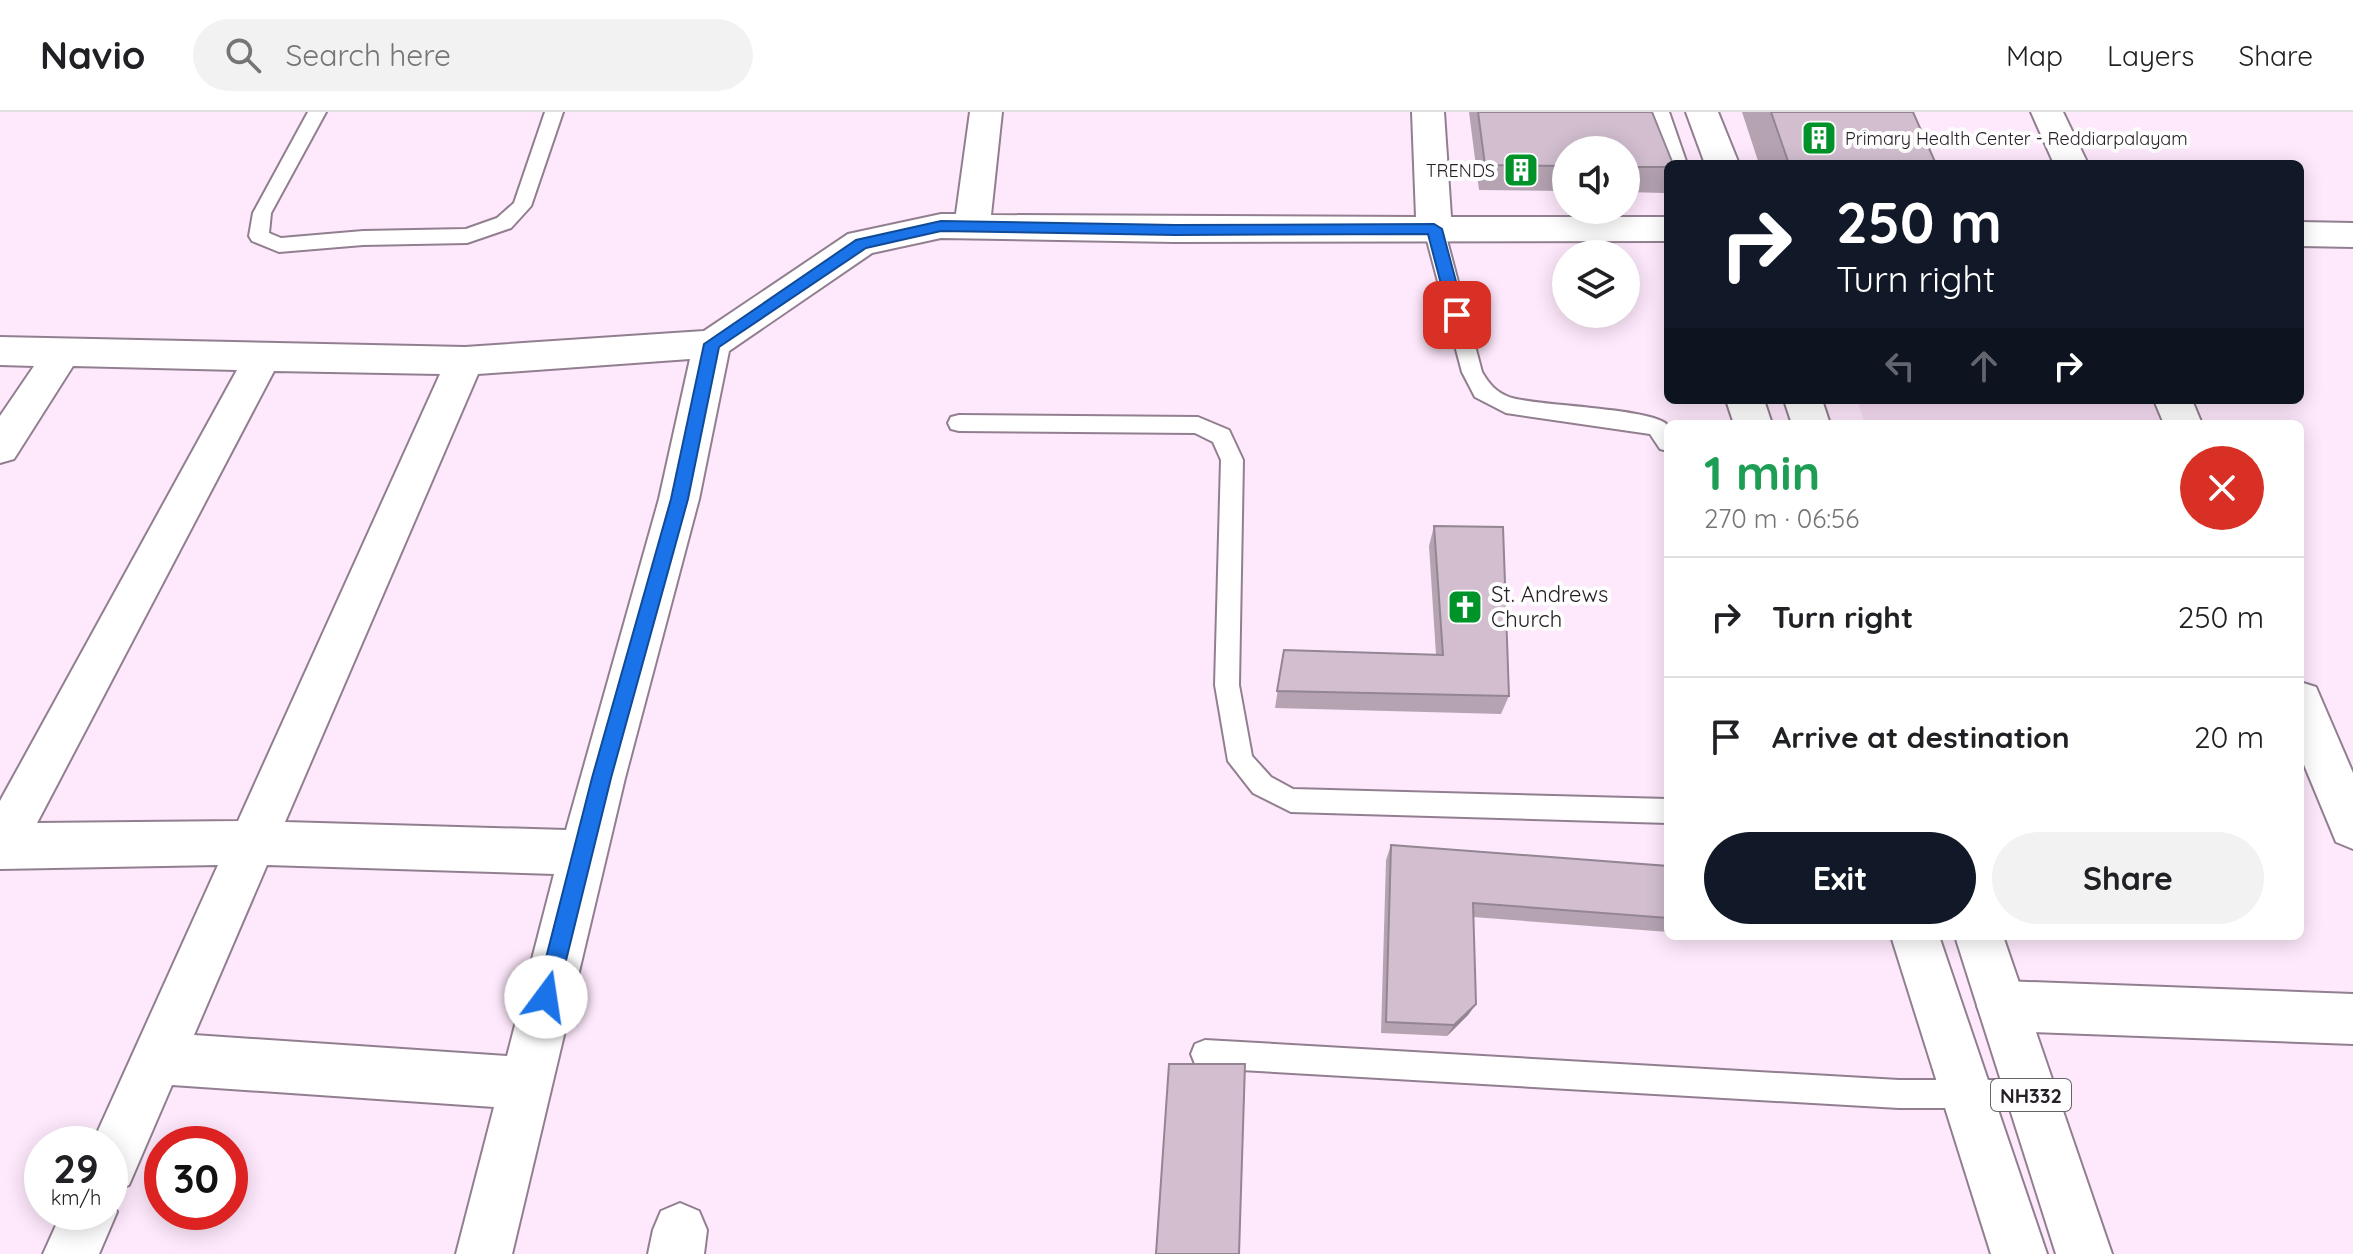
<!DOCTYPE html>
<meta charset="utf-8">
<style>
body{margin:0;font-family:Quicksand,sans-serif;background:#f2f2f2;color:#202124;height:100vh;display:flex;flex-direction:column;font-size:30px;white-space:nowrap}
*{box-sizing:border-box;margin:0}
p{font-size:26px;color:#757577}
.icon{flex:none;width:44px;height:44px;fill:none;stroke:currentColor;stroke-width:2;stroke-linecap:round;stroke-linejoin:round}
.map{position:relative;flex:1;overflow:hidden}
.panel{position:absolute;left:1664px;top:308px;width:640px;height:520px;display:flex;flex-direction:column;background:#fff;border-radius:12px;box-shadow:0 4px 20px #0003}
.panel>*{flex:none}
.hud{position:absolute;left:1664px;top:48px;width:640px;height:244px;border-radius:12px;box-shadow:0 4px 20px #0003;background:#111827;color:#fff;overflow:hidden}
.buttons{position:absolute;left:1552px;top:24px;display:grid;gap:16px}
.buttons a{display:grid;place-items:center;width:88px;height:88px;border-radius:50%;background:#fff;box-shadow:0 4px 20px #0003;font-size:40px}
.speed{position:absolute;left:24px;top:1014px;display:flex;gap:16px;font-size:40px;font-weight:700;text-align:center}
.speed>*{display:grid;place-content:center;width:104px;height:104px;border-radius:50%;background:#fff;box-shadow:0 4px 20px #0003;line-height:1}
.speed small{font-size:20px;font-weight:400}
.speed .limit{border:12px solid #d22;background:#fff;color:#111}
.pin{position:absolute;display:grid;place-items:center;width:68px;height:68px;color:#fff;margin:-34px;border-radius:16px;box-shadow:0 4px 12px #0006}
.me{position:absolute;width:88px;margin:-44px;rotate:14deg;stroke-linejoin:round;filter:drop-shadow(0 0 6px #0008)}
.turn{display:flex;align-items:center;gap:28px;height:168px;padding:0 40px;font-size:36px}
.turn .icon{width:104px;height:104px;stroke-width:2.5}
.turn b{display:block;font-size:56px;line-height:68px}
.lanes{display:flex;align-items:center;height:76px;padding:0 40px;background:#0003;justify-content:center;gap:40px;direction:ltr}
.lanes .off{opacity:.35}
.round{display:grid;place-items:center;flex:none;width:84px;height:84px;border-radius:42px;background:#f2f2f2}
.head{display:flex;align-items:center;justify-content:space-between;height:136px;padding:0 40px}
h1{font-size:48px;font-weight:800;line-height:60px;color:#1e9e55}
.primary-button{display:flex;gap:16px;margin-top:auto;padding:16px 40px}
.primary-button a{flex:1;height:92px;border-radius:48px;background:#111827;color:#fff;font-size:32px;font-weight:800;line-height:92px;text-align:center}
.primary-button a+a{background:#f2f2f2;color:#202124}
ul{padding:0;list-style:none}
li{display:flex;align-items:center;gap:24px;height:120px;padding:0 40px;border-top:2px solid #e0e0e0}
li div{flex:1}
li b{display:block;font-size:30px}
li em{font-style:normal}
header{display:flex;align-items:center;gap:48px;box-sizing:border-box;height:112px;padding:0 40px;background:#fff;border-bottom:2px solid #e0e0e0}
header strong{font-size:38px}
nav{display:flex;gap:44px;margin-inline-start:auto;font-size:28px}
.search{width:560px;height:72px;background:#f2f2f2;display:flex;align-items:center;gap:20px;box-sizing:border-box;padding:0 28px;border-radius:44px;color:#757577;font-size:30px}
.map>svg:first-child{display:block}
.built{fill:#f7dcf3}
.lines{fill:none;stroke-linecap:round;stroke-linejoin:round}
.lane-casing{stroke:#917f8f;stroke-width:4}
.street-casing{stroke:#917f8f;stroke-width:4}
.highway-casing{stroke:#917f8f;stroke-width:4}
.lane{fill:#fff;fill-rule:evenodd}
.street{fill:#fff;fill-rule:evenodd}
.highway{fill:#fff;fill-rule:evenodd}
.wall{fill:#b5a3b2}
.shaded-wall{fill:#938591}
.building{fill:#d2becf;stroke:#938591;stroke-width:2}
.route{fill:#1a73e8;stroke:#114b97;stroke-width:2}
.labels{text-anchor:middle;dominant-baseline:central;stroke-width:8;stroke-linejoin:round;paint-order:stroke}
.far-poi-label{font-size:18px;fill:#282027;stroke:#fefefe;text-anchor:start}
.shield{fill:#fefefe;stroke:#686368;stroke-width:2}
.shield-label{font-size:20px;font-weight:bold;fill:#282027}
.poi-label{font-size:22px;fill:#282027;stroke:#fefefe;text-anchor:start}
</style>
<header>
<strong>Navio</strong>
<div class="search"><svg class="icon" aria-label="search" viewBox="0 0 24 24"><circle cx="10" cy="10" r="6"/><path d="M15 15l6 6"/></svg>Search here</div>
<nav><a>Map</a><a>Layers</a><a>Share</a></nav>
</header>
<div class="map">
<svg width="2353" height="1142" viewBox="0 0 2353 1142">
<rect width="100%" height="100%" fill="#fee9fc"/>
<path class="built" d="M 1857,288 L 2153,288 L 2163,312 L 1865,312 Z"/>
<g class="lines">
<defs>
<path id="lane" d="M 308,0 L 326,0 L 271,101 L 269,121 L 281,126 L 363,119 L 466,117 L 497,106 L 514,91 L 545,0 L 563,0 L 531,94 L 511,116 L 467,131 L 363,133 L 279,140 L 252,129 L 249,124 L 253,101 Z
M 1434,110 L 1444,117 L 1482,260 C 1489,272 1496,280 1509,285 C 1532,294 1659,296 1668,314 C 1670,320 1668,333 1668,339 L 1660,337 L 1650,322 L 1506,301 L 1475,285 L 1462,260 L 1424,117 Z
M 959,303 L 1198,305 L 1229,318 L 1243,348 L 1239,573 L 1252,644 L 1271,665 L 1293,677 L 1668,687 L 1668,711 L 1291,700 L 1253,681 L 1228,649 L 1215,573 L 1221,348 L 1213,330 L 1195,321 L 959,319 L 951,317 L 948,311 L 951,305 Z
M 1205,928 L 1899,968 L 2030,968 L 2040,972 L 2044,982 L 2040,992 L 2030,996 L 1899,996 L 1205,956 L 1195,952 L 1191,942 L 1195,932 Z"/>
<path id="street" d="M 970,0 L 1002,0 L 991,103 L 1416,105 L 1412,0 L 1444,0 L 1451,105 L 1668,105 L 1668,129 L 1175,130 L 941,126 L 872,141 L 729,239 L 699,387 L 625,666 L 512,1142 L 456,1142 L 494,995 L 172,973 L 129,1073 L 110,1081 L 110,1032 L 92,1032 L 218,753 L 0,757 L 0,689 L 237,258 L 73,254 L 14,347 L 0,351 L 0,304 L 34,254 L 0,253 L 0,225 L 465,235 L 704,219 L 848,122 L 941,102 L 956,102 ZM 690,247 L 659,387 L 566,718 L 285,710 L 478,262 ZM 274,259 L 440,262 L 238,709 L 37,711 ZM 267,753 L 554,762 L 507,944 L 194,923 Z
M 2031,0 L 2063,0 L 2088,52 L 2054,52 Z
M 2300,110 L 2353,111 L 2353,135 L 2300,134 Z
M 2154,288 L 2192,288 L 2202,312 L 2164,312 Z
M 2300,570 L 2316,575 L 2353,661 L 2353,737 L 2336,730 L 2300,643 Z
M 2002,869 L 2353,882 L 2353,932 L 2002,919 L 1984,912 L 1977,894 L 1984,876 Z
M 110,1083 L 117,1100 L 99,1142 L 43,1142 L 62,1100 L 110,1100 Z
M 680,1091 L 699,1099 L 707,1118 L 704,1142 L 648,1142 L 653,1118 L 661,1099 Z"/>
<path id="highway" d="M 1637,0 L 1669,0 L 1687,52 L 1668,52 L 1668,63 L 1658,60 Z
M 1686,0 L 1718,0 L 1739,52 L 1705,52 Z
M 1726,288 L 1764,288 L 1772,312 L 1734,312 Z
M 1784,288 L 1822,288 L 1830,312 L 1792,312 Z
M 1891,824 L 1939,824 L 2047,1142 L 1991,1142 Z
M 1955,824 L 2003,824 L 2112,1142 L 2056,1142 Z"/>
</defs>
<use href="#lane" class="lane-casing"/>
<use href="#street" class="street-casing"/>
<use href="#highway" class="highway-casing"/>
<use href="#lane" class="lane"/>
<use href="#street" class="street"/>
<use href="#highway" class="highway"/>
</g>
<path class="wall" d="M 1469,0 L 1652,0 L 1668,52 L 1668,71 L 1664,81 L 1626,80 L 1626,38 L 1566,38 L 1566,79 L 1479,78 Z
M 1742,0 L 1913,0 L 1936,52 L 1759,52 Z
M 1434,414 L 1509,584 L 1501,602 L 1275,596 L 1284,538 L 1436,543 L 1429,434 Z
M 1391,733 L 1668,754 L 1668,820 L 1473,805 L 1476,892 L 1468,903 L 1447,924 L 1381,921 L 1386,748 Z"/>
<path class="shaded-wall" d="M 1476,892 L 1468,903 L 1447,924 L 1454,913 Z"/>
<path class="building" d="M 1478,0 L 1652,0 L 1673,52 L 1668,52 L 1668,55 L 1626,55 L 1626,38 L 1566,38 L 1566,54 L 1485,53 Z
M 1771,0 L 1913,0 L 1936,52 L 1789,52 Z
M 1434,414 L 1503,415 L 1509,584 L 1277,579 L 1284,538 L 1443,543 Z
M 1391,733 L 1668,754 L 1668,806 L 1473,791 L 1476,892 L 1454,913 L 1386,910 Z
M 1169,952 L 1245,952 L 1239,1142 L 1156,1142 Z"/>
<path class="route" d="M 941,109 L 1175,113 L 1434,112 L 1442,117 L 1465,203 L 1457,209 L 1449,203 L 1428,122 L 1175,123 L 941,119 L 866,136 L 719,235 L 688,387 L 611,666 L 557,885 L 554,892 L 546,895 L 539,892 L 536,885 L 592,666 L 671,387 L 704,232 L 856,128 Z"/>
<defs>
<symbol id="building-square" viewBox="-11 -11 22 22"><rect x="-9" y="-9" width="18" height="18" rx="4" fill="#009329" stroke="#fefefe"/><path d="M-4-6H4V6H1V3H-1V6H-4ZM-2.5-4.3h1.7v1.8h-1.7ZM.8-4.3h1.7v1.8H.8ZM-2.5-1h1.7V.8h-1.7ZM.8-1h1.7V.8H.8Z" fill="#fff"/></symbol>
<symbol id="church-square" viewBox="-11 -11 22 22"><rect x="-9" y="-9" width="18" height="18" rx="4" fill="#009329" stroke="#fefefe"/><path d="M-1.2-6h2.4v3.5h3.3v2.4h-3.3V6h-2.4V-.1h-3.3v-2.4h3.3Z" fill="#fff"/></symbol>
</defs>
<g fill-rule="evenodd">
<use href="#building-square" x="1799" y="6" width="40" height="40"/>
<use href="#building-square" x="1501" y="38" width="40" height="40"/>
<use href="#church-square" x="1445" y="475" width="40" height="40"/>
</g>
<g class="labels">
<g class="far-poi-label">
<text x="1845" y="26">Primary Health Center - Reddiarpalayam</text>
<text x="1495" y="58" text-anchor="end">TRENDS</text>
</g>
<rect class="shield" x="1991" y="967" width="80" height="32" rx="6"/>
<g class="shield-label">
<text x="2031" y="983">NH332</text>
</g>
<g class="poi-label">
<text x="1491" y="482">St. Andrews<tspan x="1491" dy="25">Church</tspan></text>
</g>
</g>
</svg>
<div class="buttons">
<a><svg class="icon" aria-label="sound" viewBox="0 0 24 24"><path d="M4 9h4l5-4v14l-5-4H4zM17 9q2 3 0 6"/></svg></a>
<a><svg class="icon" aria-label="layers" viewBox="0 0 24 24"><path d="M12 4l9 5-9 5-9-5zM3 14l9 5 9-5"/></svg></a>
</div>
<div class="speed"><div>29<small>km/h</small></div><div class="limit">30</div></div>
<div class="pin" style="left:1457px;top:203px;background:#d93025"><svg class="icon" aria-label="arrive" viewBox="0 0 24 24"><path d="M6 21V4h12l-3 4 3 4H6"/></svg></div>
<svg class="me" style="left:546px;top:885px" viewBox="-20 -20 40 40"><circle r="19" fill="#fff"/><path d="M0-13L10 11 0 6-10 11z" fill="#1a73e8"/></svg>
<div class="hud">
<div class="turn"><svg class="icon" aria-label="right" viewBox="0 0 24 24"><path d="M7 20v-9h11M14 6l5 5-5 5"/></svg><div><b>250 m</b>Turn right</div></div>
<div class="lanes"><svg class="icon off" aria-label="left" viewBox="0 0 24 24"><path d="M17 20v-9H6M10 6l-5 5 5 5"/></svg><svg class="icon off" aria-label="ahead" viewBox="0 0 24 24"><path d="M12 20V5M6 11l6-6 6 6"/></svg><svg class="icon" aria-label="right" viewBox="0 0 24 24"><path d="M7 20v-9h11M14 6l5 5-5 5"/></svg></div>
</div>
<section class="panel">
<div class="head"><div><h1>1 min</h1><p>270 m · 06:56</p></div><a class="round" style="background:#d93025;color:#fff"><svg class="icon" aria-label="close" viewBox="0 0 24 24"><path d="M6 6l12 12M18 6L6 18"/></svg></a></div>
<ul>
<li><svg class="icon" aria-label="right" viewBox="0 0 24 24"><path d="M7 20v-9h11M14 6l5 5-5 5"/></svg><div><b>Turn right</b></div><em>250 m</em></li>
<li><svg class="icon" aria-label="arrive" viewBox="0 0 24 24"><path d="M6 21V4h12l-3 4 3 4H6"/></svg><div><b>Arrive at destination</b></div><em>20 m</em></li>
</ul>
<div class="primary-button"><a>Exit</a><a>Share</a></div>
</section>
</div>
